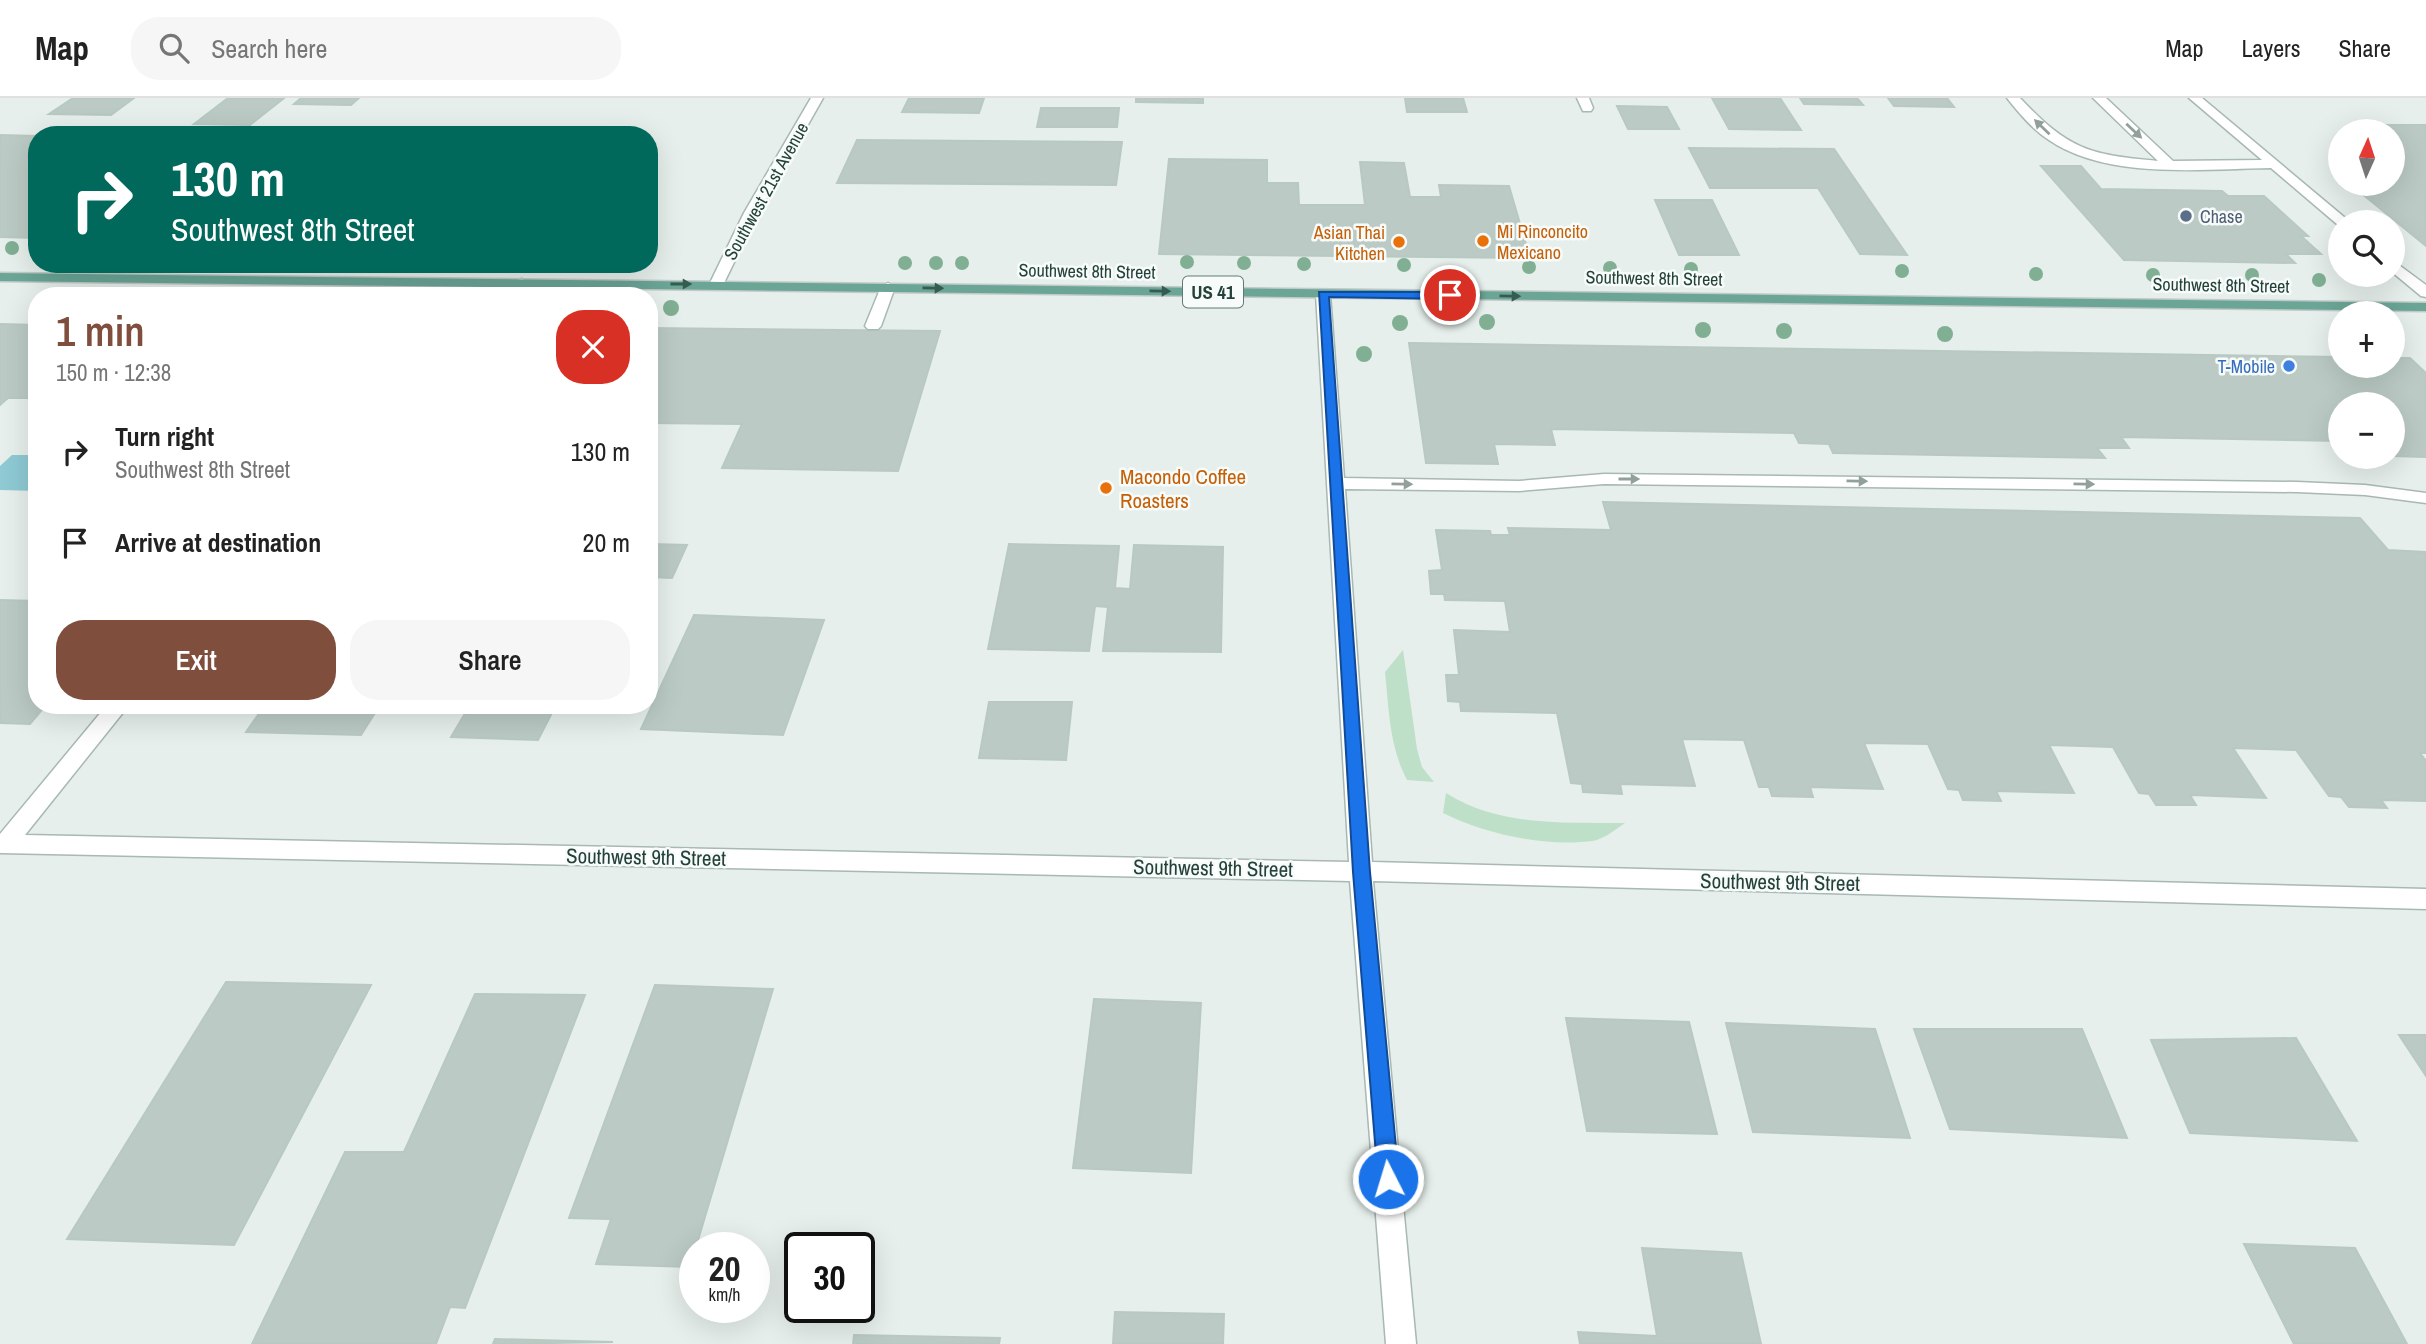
<!DOCTYPE html>
<meta charset="utf-8">
<style>
body{margin:0;font-family:"Archivo Narrow",sans-serif;background:#f6f6f6;color:#222;height:100vh;display:flex;flex-direction:column;font-size:26px;white-space:nowrap}
*{box-sizing:border-box;margin:0}
p{font-size:23px;color:#767676}
.icon{flex:none;width:38px;height:38px;fill:none;stroke:currentColor;stroke-width:2;stroke-linecap:round;stroke-linejoin:round}
.map{position:relative;flex:1;overflow:hidden}
.panel{position:absolute;left:28px;top:189px;width:630px;height:427px;display:flex;flex-direction:column;background:#fff;border-radius:28px;box-shadow:0 7px 28px #0002}
.panel>*{flex:none}
.hud{position:absolute;left:28px;top:28px;width:630px;height:147px;border-radius:28px;box-shadow:0 7px 28px #0002;background:#00695c;color:#fff;overflow:hidden}
.needle{width:46px;rotate:3deg}
.fabs{position:absolute;left:2328px;top:21px;display:grid;gap:14px}
.fabs a{display:grid;place-items:center;width:77px;height:77px;border-radius:50%;background:#fff;box-shadow:0 7px 28px #0002;font-size:35px}
.speed{position:absolute;left:679px;top:1134px;display:flex;gap:14px;font-size:35px;font-weight:700;text-align:center}
.speed>*{display:grid;place-content:center;width:91px;height:91px;border-radius:50%;background:#fff;box-shadow:0 7px 28px #0002;line-height:1}
.speed small{font-size:18px;font-weight:400}
.speed .limit{border:4px solid #111;border-radius:10px;background:#fff;color:#111}
.pin{position:absolute;display:grid;place-items:center;width:60px;height:60px;color:#fff;margin:-30px;border:4px solid #fff;border-radius:50%;box-shadow:0 2px 7px #0007}
.me{position:absolute;width:77px;margin:-38px;rotate:355deg;stroke-linejoin:round;filter:drop-shadow(0 0 5px #0008)}
.turn{display:flex;align-items:center;gap:24px;height:147px;padding:0 28px;font-size:32px}
.turn .icon{width:91px;height:91px;stroke-width:2.5}
.turn b{display:block;font-size:49px;line-height:60px}
.round{display:grid;place-items:center;flex:none;width:74px;height:74px;border-radius:28px;background:#f6f6f6}
.head{display:flex;align-items:center;justify-content:space-between;height:119px;padding:0 28px}
h1{font-size:42px;font-weight:600;line-height:52px;color:#804e3d}
.button{display:flex;gap:14px;margin-top:auto;padding:14px 28px}
.button a{flex:1;height:80px;border-radius:28px;background:#804e3d;color:#fff;font-size:28px;font-weight:600;line-height:80px;text-align:center}
.button a+a{background:#f6f6f6;color:#222}
ul{padding:0;list-style:none}
li{display:flex;align-items:center;gap:21px;height:91px;padding:0 28px}
li div{flex:1}
li b{display:block;font-size:26px}
li em{font-style:normal}
header{display:flex;align-items:center;gap:42px;box-sizing:border-box;height:98px;padding:0 35px;background:#fff;border-bottom:2px solid #e0e0e0}
header strong{font-size:33px}
nav{display:flex;gap:38px;margin-inline-start:auto;font-size:24px}
.search{width:490px;height:63px;background:#f6f6f6;display:flex;align-items:center;gap:18px;box-sizing:border-box;padding:0 24px;border-radius:28px;color:#767676;font-size:26px}
.map>svg:first-child{display:block}
.green{fill:#bfe0c8}
.water{fill:#8ec9d4}
.building{fill:#bbcac4;stroke:#b8c9c2;stroke-width:2}
.lines{fill:none;stroke-linecap:round;stroke-linejoin:round}
.minor-casing{stroke:#a8b8b2;stroke-width:3}
.major-casing{stroke:#c2cac8;stroke-width:3}
.minor{fill:#fff;fill-rule:evenodd}
.major{fill:#6aa596;fill-rule:evenodd}
.tree{fill:#80af93}
.oneway{fill:#92a09c}
.oneway2{fill:#365b51}
.route{fill:#1a73e8;stroke:#114b97;stroke-width:2}
.service-dot{fill:#5c6f8a;stroke:#f7fbf9;stroke-width:2.5}
.food-dot{fill:#e8710a;stroke:#f7fbf9;stroke-width:2.5}
.shop-dot{fill:#3f7fe0;stroke:#f7fbf9;stroke-width:2.5}
.labels{text-anchor:middle;dominant-baseline:central;stroke-width:5;stroke-linejoin:round;paint-order:stroke}
.far-street-label{font-size:18px;fill:#24423a;stroke:#f7fbf9}
.far-service-label{font-size:18px;fill:#4e5e75;stroke:#f7fbf9;text-anchor:start}
.far-food-label{font-size:18px;fill:#c56008;stroke:#f7fbf9;text-anchor:start}
.far-shop-label{font-size:18px;fill:#366cbe;stroke:#f7fbf9;text-anchor:end}
.shield{fill:#f7fbf9;stroke:#637a73;stroke-width:2}
.shield-label{font-size:19px;font-weight:bold;fill:#24423a}
.food-label{font-size:21px;fill:#c56008;stroke:#f7fbf9;text-anchor:start}
.street-label{font-size:21px;fill:#24423a;stroke:#f7fbf9}
</style>
<header>
<strong>Map</strong>
<div class="search"><svg class="icon" aria-label="search" viewBox="0 0 24 24"><circle cx="10" cy="10" r="6"/><path d="M15 15l6 6"/></svg>Search here</div>
<nav><a>Map</a><a>Layers</a><a>Share</a></nav>
</header>
<div class="map">
<svg width="2426" height="1246" viewBox="0 0 2426 1246">
<rect width="100%" height="100%" fill="#e6efeb"/>
<path class="green" d="M 1403,552 L 1417,651 L 1422,669 L 1434,684 L 1407,682 C 1389,648 1389,611 1385,574 Z
M 1446,695 C 1499,729 1564,724 1625,725 C 1616,731 1603,742 1592,743 C 1544,749 1485,736 1443,715 Z"/>
<path class="water" d="M 12,357 L 37,357 L 37,393 L 0,392 L 0,368 Z"/>
<path class="building" d="M 73,0 L 134,0 L 111,17 L 49,16 Z
M 228,0 L 283,1 L 250,27 L 194,26 Z
M 301,0 L 359,0 L 351,7 L 294,6 Z
M 909,0 L 984,0 L 979,15 L 902,14 Z
M 1136,0 L 1203,0 L 1203,5 L 1136,4 Z
M 1405,0 L 1463,0 L 1467,14 L 1407,14 Z
M 1712,0 L 1780,0 L 1801,32 L 1729,31 Z
M 1800,0 L 1857,0 L 1863,7 L 1804,6 Z
M 1888,0 L 1947,0 L 1954,9 L 1894,8 Z
M 1617,8 L 1667,9 L 1679,31 L 1628,31 Z
M 1041,10 L 1119,10 L 1117,29 L 1037,29 Z
M 2354,27 L 2426,27 L 2426,148 L 2350,86 L 2392,86 L 2392,33 L 2363,33 Z
M 139,33 L 184,33 L 180,37 L 134,37 Z
M 0,37 L 37,38 L 37,140 L 0,139 Z
M 857,42 L 1122,44 L 1116,87 L 837,85 Z
M 1689,50 L 1834,51 L 1907,157 L 1860,156 L 1818,90 L 1710,90 Z
M 1169,61 L 1267,62 L 1267,85 L 1298,85 L 1299,107 L 1365,107 L 1360,64 L 1404,65 L 1410,99 L 1441,99 L 1439,87 L 1509,88 L 1530,160 L 1159,156 Z
M 2041,68 L 2081,68 L 2101,91 L 2222,93 L 2228,98 L 2264,98 L 2308,138 L 2301,138 L 2321,156 L 2286,156 L 2295,165 L 2124,162 Z
M 1655,102 L 1712,102 L 1739,157 L 1679,157 Z
M 0,226 L 37,227 L 37,300 L 8,300 L 0,307 Z
M 649,230 L 940,233 L 898,373 L 722,370 L 742,326 L 649,325 Z
M 1409,245 L 2340,259 L 2340,268 L 2392,268 L 2392,260 L 2410,260 L 2426,275 L 2426,359 L 2392,358 L 2392,306 L 2340,306 L 2340,343 L 2121,339 L 2129,350 L 2097,350 L 2105,360 L 1833,355 L 1829,346 L 1799,345 L 1794,335 L 1551,331 L 1555,347 L 1494,346 L 1498,366 L 1426,365 Z
M 1603,404 L 2360,420 L 2388,452 L 2426,454 L 2426,655 L 2420,655 L 2426,663 L 2426,703 L 2381,702 L 2387,710 L 2349,709 L 2341,699 L 2329,698 L 2296,652 L 2233,650 L 2266,700 L 2190,697 L 2196,707 L 2156,707 L 2149,696 L 2139,695 L 2113,649 L 2049,647 L 2074,695 L 1996,693 L 2001,703 L 1963,702 L 1959,692 L 1948,691 L 1928,646 L 1864,645 L 1883,691 L 1810,689 L 1813,699 L 1772,698 L 1769,689 L 1759,689 L 1744,642 L 1682,641 L 1695,688 L 1620,686 L 1622,696 L 1583,694 L 1582,686 L 1571,685 L 1557,615 L 1461,613 L 1460,604 L 1448,603 L 1446,577 L 1459,577 L 1454,532 L 1510,534 L 1505,503 L 1445,502 L 1444,496 L 1431,496 L 1429,473 L 1442,472 L 1436,432 L 1490,433 L 1491,437 L 1510,437 L 1508,430 L 1611,432 Z
M 652,446 L 687,447 L 672,480 L 649,479 L 649,452 Z
M 1009,446 L 1119,448 L 1115,490 L 1130,491 L 1134,447 L 1223,449 L 1221,554 L 1103,553 L 1108,509 L 1095,508 L 1089,553 L 988,551 Z
M 0,502 L 37,503 L 37,607 L 46,607 L 30,626 L 0,625 Z
M 694,517 L 824,522 L 783,637 L 641,631 Z
M 989,604 L 1072,604 L 1066,662 L 979,660 Z
M 265,607 L 380,607 L 361,637 L 246,634 Z
M 470,607 L 556,607 L 538,642 L 451,639 Z
M 226,884 L 371,887 L 234,1147 L 67,1141 Z
M 655,887 L 773,891 L 690,1169 L 596,1166 L 611,1121 L 569,1120 Z
M 475,896 L 585,897 L 465,1210 L 450,1209 L 436,1246 L 252,1246 L 345,1054 L 404,1054 Z
M 1094,901 L 1201,905 L 1191,1075 L 1073,1070 Z
M 1566,920 L 1689,924 L 1717,1036 L 1587,1033 Z
M 1726,925 L 1875,931 L 1910,1040 L 1753,1034 Z
M 1914,931 L 2082,931 L 2127,1040 L 1950,1031 Z
M 2399,937 L 2426,937 L 2426,978 Z
M 2296,940 L 2357,1043 L 2190,1035 L 2151,942 Z
M 2244,1146 L 2355,1150 L 2407,1246 L 2294,1246 Z
M 1642,1150 L 1741,1155 L 1761,1246 L 1580,1246 L 1578,1234 L 1657,1238 Z
M 1115,1214 L 1224,1216 L 1223,1246 L 1113,1246 Z
M 854,1237 L 1000,1240 L 999,1246 L 853,1246 Z
M 495,1241 L 613,1244 L 493,1246 Z"/>
<g class="lines">
<defs>
<path id="minor" d="M 811,0 L 823,0 L 758,115 L 723,187 L 716,191 L 711,190 L 709,187 L 744,115 Z
M 1577,0 L 1589,0 L 1593,10 L 1591,13 L 1583,13 Z
M 2007,0 L 2020,0 C 2068,51 2088,57 2158,63 L 2093,0 L 2106,0 L 2173,63 L 2262,62 L 2189,0 L 2202,0 L 2350,124 L 2340,124 L 2338,127 L 2271,70 C 2203,71 2107,82 2049,42 C 2033,32 2019,15 2007,0 Z
M 2392,162 L 2426,187 L 2426,199 L 2421,198 L 2392,174 Z
M 522,181 L 529,185 L 520,198 L 505,198 L 517,182 Z
M 888,185 L 895,189 L 881,228 L 878,231 L 868,231 L 865,228 L 881,189 Z
M 1323,192 L 1330,196 L 1344,380 L 1519,383 L 1604,376 L 2297,384 L 2365,387 L 2426,395 L 2426,405 L 2365,397 L 2297,394 L 1604,386 L 1519,393 L 1345,391 L 1372,764 L 2426,791 L 2426,811 L 1373,783 L 1416,1246 L 1386,1246 L 1350,783 L 0,755 L 0,736 L 107,607 L 129,607 L 25,737 L 1349,764 L 1316,196 Z"/>
<path id="major" d="M 0,175 L 2426,205 L 2426,213 L 0,183 Z"/>
</defs>
<use href="#minor" class="minor-casing"/>
<use href="#major" class="major-casing"/>
<use href="#minor" class="minor"/>
<use href="#major" class="major"/>
</g>
<g class="tree">
<circle cx="12" cy="150" r="7"/>
<circle cx="1187" cy="164" r="7"/>
<circle cx="905" cy="165" r="7"/>
<circle cx="936" cy="165" r="7"/>
<circle cx="962" cy="165" r="7"/>
<circle cx="1244" cy="165" r="7"/>
<circle cx="1304" cy="166" r="7"/>
<circle cx="1404" cy="167" r="7"/>
<circle cx="1529" cy="169" r="7"/>
<circle cx="1610" cy="170" r="7"/>
<circle cx="1691" cy="171" r="7"/>
<circle cx="1902" cy="173" r="7"/>
<circle cx="2036" cy="176" r="7"/>
<circle cx="2153" cy="177" r="7"/>
<circle cx="2252" cy="177" r="7"/>
<circle cx="2319" cy="182" r="7"/>
<circle cx="671" cy="210" r="8"/>
<circle cx="1487" cy="224" r="8"/>
<circle cx="1400" cy="225" r="8"/>
<circle cx="1703" cy="232" r="8"/>
<circle cx="1784" cy="233" r="8"/>
<circle cx="1945" cy="236" r="8"/>
<circle cx="1364" cy="256" r="8"/>
</g>
<defs><path id="oneway-solid" d="M-6-.8H1V-3.2L6.5 0L1 3.2V.8H-6Z" transform="scale(1.75)"/></defs>
<g class="oneway">
<use href="#oneway-solid" transform="translate(2042 29) rotate(-136)"/>
<use href="#oneway-solid" transform="translate(2134 33) rotate(43)"/>
<use href="#oneway-solid" transform="translate(1629 381)"/>
<use href="#oneway-solid" transform="translate(1857 383) rotate(1)"/>
<use href="#oneway-solid" transform="translate(1402 386) rotate(1)"/>
<use href="#oneway-solid" transform="translate(2084 386) rotate(1)"/>
</g>
<g class="oneway2">
<use href="#oneway-solid" transform="translate(681 186)"/>
<use href="#oneway-solid" transform="translate(933 190) rotate(1)"/>
<use href="#oneway-solid" transform="translate(1160 193) rotate(1)"/>
<use href="#oneway-solid" transform="translate(1510 198) rotate(1)"/>
</g>
<path class="route" d="M 1319,194 L 1450,194 L 1455,197 L 1450,201 L 1329,199 L 1370,774 L 1399,1081 L 1396,1088 L 1388,1091 L 1381,1088 L 1378,1081 L 1353,774 Z"/>
<circle class="service-dot" cx="2186" cy="118" r="7"/>
<g class="food-dot">
<circle cx="1483" cy="143" r="7"/>
<circle cx="1399" cy="144" r="7"/>
<circle cx="1106" cy="390" r="7"/>
</g>
<circle class="shop-dot" cx="2289" cy="268" r="7"/>
<g class="labels">
<g class="far-street-label">
<text transform="translate(766 93) rotate(-61)">Southwest 21st Avenue</text>
<text transform="translate(1087 173) rotate(1)">Southwest 8th Street</text>
<text transform="translate(1654 180) rotate(1)">Southwest 8th Street</text>
<text transform="translate(2221 187) rotate(1)">Southwest 8th Street</text>
</g>
<g class="far-service-label">
<text x="2200" y="118">Chase</text>
</g>
<g class="far-food-label">
<text x="1497" y="133">Mi Rinconcito<tspan x="1497" dy="21">Mexicano</tspan></text>
<text x="1385" y="134" text-anchor="end">Asian Thai<tspan x="1385" dy="21">Kitchen</tspan></text>
</g>
<g class="far-shop-label">
<text x="2275" y="268">T-Mobile</text>
</g>
<rect class="shield" x="1183" y="178.5" width="60" height="31" rx="5"/>
<g class="shield-label">
<text x="1213" y="194">US 41</text>
</g>
<g class="food-label">
<text x="1120" y="378">Macondo Coffee<tspan x="1120" dy="24">Roasters</tspan></text>
</g>
<g class="street-label">
<text transform="translate(646 759) rotate(1)">Southwest 9th Street</text>
<text transform="translate(1213 770) rotate(1)">Southwest 9th Street</text>
<text transform="translate(1780 784) rotate(1)">Southwest 9th Street</text>
</g>
</g>
</svg>
<div class="fabs">
<a><svg class="needle" viewBox="-14 -14 28 28"><path d="M0-13l5 13h-10z" fill="#e53935"/><path d="M0 13l5-13h-10z" fill="#767676"/></svg></a>
<a><svg class="icon" aria-label="search" viewBox="0 0 24 24"><circle cx="10" cy="10" r="6"/><path d="M15 15l6 6"/></svg></a>
<a>+</a>
<a>−</a>
</div>
<div class="speed"><div>20<small>km/h</small></div><div class="limit">30</div></div>
<div class="pin" style="left:1450px;top:197px;background:#d93025"><svg class="icon" aria-label="arrive" viewBox="0 0 24 24"><path d="M6 21V4h12l-3 4 3 4H6"/></svg></div>
<svg class="me" style="left:1388px;top:1081px" viewBox="-20 -20 40 40"><circle r="17" fill="#1a73e8" stroke="#fff" stroke-width="3"/><path d="M0-11L8 9 0 5-8 9z" fill="#fff"/></svg>
<div class="hud">
<div class="turn"><svg class="icon" aria-label="right" viewBox="0 0 24 24"><path d="M7 20v-9h11M14 6l5 5-5 5"/></svg><div><b>130 m</b>Southwest 8th Street</div></div>
</div>
<section class="panel">
<div class="head"><div><h1>1 min</h1><p>150 m · 12:38</p></div><a class="round" style="background:#d93025;color:#fff"><svg class="icon" aria-label="close" viewBox="0 0 24 24"><path d="M6 6l12 12M18 6L6 18"/></svg></a></div>
<ul>
<li><svg class="icon" aria-label="right" viewBox="0 0 24 24"><path d="M7 20v-9h11M14 6l5 5-5 5"/></svg><div><b>Turn right</b><p>Southwest 8th Street</p></div><em>130 m</em></li>
<li><svg class="icon" aria-label="arrive" viewBox="0 0 24 24"><path d="M6 21V4h12l-3 4 3 4H6"/></svg><div><b>Arrive at destination</b></div><em>20 m</em></li>
</ul>
<div class="button"><a>Exit</a><a>Share</a></div>
</section>
</div>
